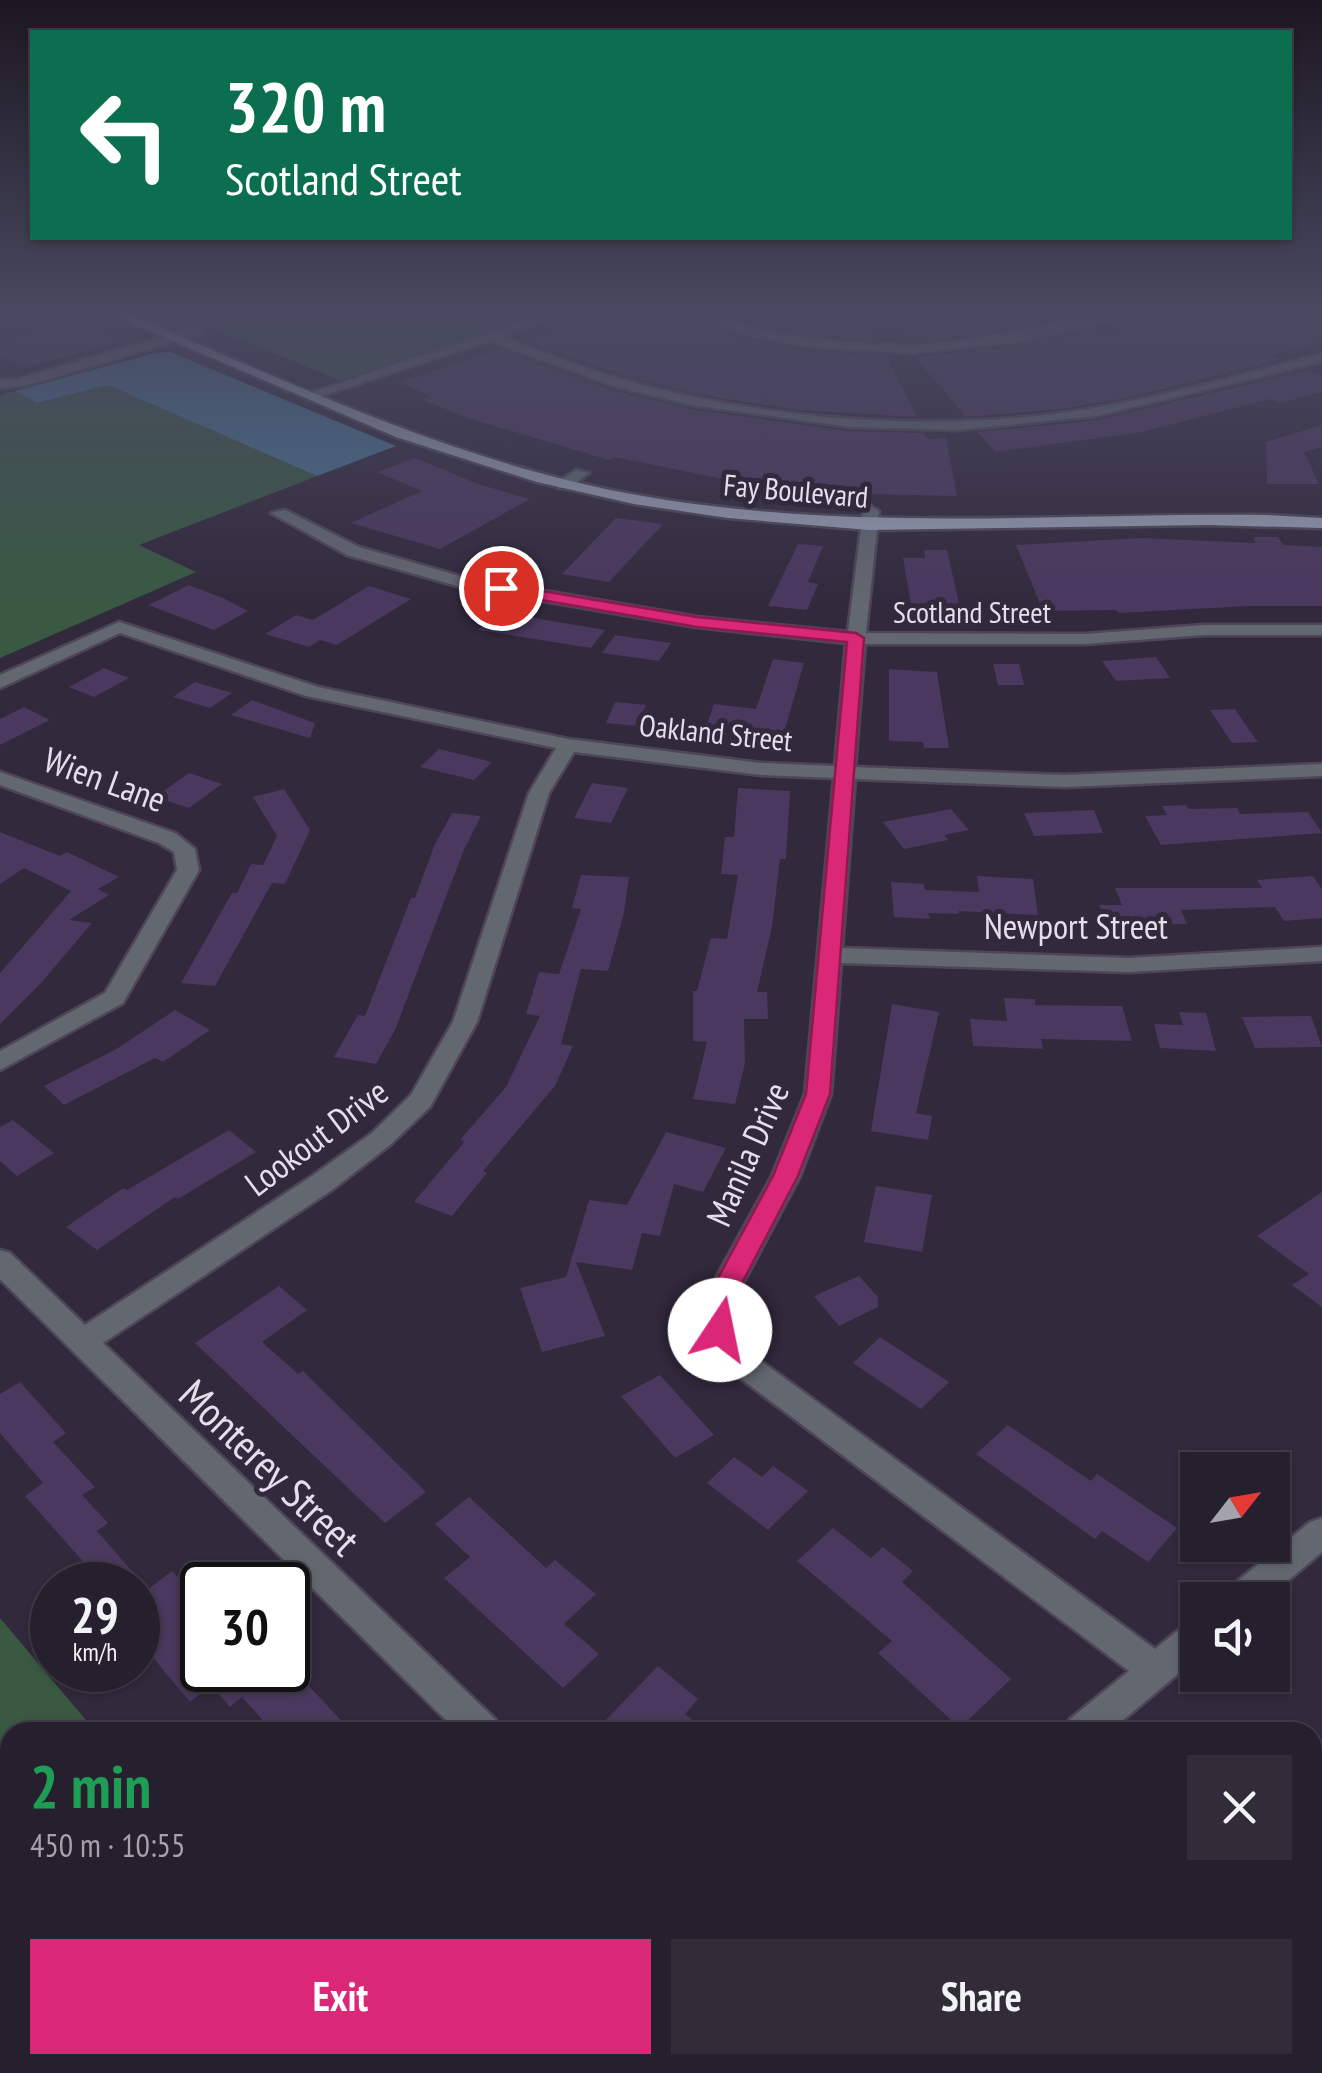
<!DOCTYPE html>
<meta charset="utf-8">
<style>
body{margin:0;font-family:"PT Sans Narrow",sans-serif;background:#322c39;color:#f1f3f6;height:100vh;display:flex;flex-direction:column;font-size:38px;white-space:nowrap}
*{box-sizing:border-box;margin:0}
p{font-size:32px;color:#a4a2aa}
.icon{flex:none;width:55px;height:55px;fill:none;stroke:currentColor;stroke-width:2;stroke-linecap:round;stroke-linejoin:round}
.map{position:relative;flex:1;overflow:hidden}
.details{position:absolute;left:0px;top:1722px;width:1322px;height:352px;display:flex;flex-direction:column;background:#261f2d;border-radius:30px 30px 0 0;box-shadow:0 2px 8px #0004,0 0 0 2px #423d49}
.details>*{flex:none}
.banner{position:absolute;left:30px;top:30px;width:1262px;height:210px;border-radius:0px;box-shadow:0 2px 8px #0004,0 0 0 2px #423d49;background:#0b6e4f;color:#fff;overflow:hidden}
.needle{width:65px;rotate:59deg}
.tools{position:absolute;left:1180px;top:1452px;display:grid;gap:20px}
.tools a{display:grid;place-items:center;width:110px;height:110px;border-radius:0px;background:#261f2d;box-shadow:0 2px 8px #0004,0 0 0 2px #423d49;font-size:50px}
.speed{position:absolute;left:30px;top:1562px;display:flex;gap:20px;font-size:50px;font-weight:700;text-align:center}
.speed>*{display:grid;place-content:center;width:130px;height:130px;border-radius:50%;background:#261f2d;box-shadow:0 2px 8px #0004,0 0 0 2px #423d49;line-height:1}
.speed small{font-size:25px;font-weight:400}
.speed .limit{border:5px solid #111;border-radius:15px;background:#fff;color:#111}
.pin{position:absolute;display:grid;place-items:center;width:85px;height:85px;color:#fff;margin:-42px;border:5px solid #fff;border-radius:50%;box-shadow:0 2px 10px #0007}
.me{position:absolute;width:110px;margin:-55px;rotate:11deg;stroke-linejoin:round;filter:drop-shadow(0 0 8px #0008)}
.turn{display:flex;align-items:center;gap:35px;height:210px;padding:0 30px;font-size:45px}
.turn .icon{width:130px;height:130px;stroke-width:2.5}
.turn b{display:block;font-size:70px;line-height:85px}
.round{display:grid;place-items:center;flex:none;width:105px;height:105px;border-radius:0px;background:#322c39}
.summary{display:flex;align-items:center;justify-content:space-between;height:170px;padding:0 30px}
h1{font-size:60px;font-weight:800;line-height:75px;color:#1e9e55}
.action{display:flex;gap:20px;margin-top:auto;padding:20px 30px}
.action a{flex:1;height:115px;border-radius:0px;background:#db2777;color:#fff;font-size:40px;font-weight:800;line-height:115px;text-align:center}
.action a+a{background:#322c39;color:#f1f3f6}
.map>svg:first-child{display:block}
.green{fill:#395943}
.water{fill:#477591}
.building{fill:#4a385e}
.lines{fill:none;stroke-linecap:round;stroke-linejoin:round}
.minor-casing{stroke:#4e4658;stroke-width:5}
.major-casing{stroke:#4e4658;stroke-width:5}
.minor{fill:#636770;fill-rule:evenodd}
.major{fill:#979eb3;fill-rule:evenodd}
.route{fill:#db2777;stroke:#8e194d;stroke-width:2.5}
.labels{text-anchor:middle;dominant-baseline:central;stroke-width:10;stroke-linejoin:round;paint-order:stroke}
.far-street-label{font-size:30px;fill:#e4dfeb;stroke:#32293c}
.street-label{font-size:35px;fill:#e4dfeb;stroke:#32293c}
.near-street-label{font-size:42px;fill:#e4dfeb;stroke:#32293c}
</style>
<div class="map">
<svg width="1322" height="2073" viewBox="0 0 1322 2073">
<rect width="100%" height="100%" fill="#32293c"/>
<path class="green" d="M 182,315 L 536,315 L 341,381 Z
M 108,385 L 317,476 L 139,545 L 196,572 L 0,658 L 0,395 L 15,391 L 37,403 Z
M 0,1618 L 96,1732 L 10,1732 L 10,2065 L 376,2065 L 382,2073 L 0,2073 Z"/>
<path class="water" d="M 170,352 L 396,446 L 317,476 L 108,385 L 37,403 L 15,391 L 155,353 Z"/>
<path class="building" d="M 593,315 L 683,315 L 748,339 L 808,351 L 886,355 L 917,417 L 796,410 L 691,393 L 623,376 L 525,341 Z
M 720,315 L 766,315 L 786,321 L 793,318 L 835,327 L 873,328 L 879,341 L 805,333 Z
M 1018,315 L 1065,318 L 937,340 L 902,341 L 894,331 L 965,326 Z
M 1190,315 L 1322,315 L 1322,343 L 1270,356 L 1282,360 L 1127,398 L 1062,409 L 966,417 L 915,357 L 1017,346 L 1091,329 L 1104,335 Z
M 75,320 L 125,340 L 31,366 L 0,358 L 0,340 Z
M 501,349 L 615,391 L 690,409 L 849,431 L 924,433 L 928,439 L 946,438 L 957,496 L 865,494 L 828,491 L 830,485 L 783,481 L 781,486 L 747,484 L 615,457 L 609,460 L 468,418 L 421,399 L 431,396 L 399,382 Z
M 1306,370 L 1322,376 L 1322,392 L 1280,403 L 1269,399 L 1142,432 L 995,452 L 978,432 L 1097,420 Z
M 1322,425 L 1322,447 L 1304,452 L 1319,484 L 1267,484 L 1266,442 Z
M 415,458 L 478,484 L 530,499 L 440,549 L 351,523 L 422,491 L 377,472 Z
M 616,518 L 663,524 L 609,582 L 562,574 Z
M 1253,537 L 1278,537 L 1283,545 L 1322,547 L 1322,606 L 1249,606 L 1119,613 L 1116,610 L 1043,611 L 1016,545 L 1140,538 L 1256,543 Z
M 798,544 L 823,546 L 808,582 L 818,584 L 807,610 L 768,606 Z
M 924,550 L 947,550 L 962,617 L 913,616 L 903,558 L 925,558 Z
M 189,585 L 223,598 L 248,611 L 214,630 L 148,605 Z
M 369,586 L 411,599 L 337,645 L 320,640 L 309,647 L 265,634 L 296,615 L 313,620 Z
M 502,610 L 545,620 L 605,630 L 591,648 L 478,630 Z
M 615,635 L 671,643 L 659,661 L 602,653 Z
M 1156,657 L 1170,678 L 1116,681 L 1102,661 Z
M 773,659 L 804,663 L 783,736 L 706,727 L 714,704 L 756,709 Z
M 993,664 L 1019,664 L 1024,685 L 998,685 Z
M 104,668 L 129,678 L 94,697 L 69,687 Z
M 889,669 L 937,672 L 949,748 L 924,748 L 923,742 L 889,741 Z
M 195,682 L 232,693 L 210,708 L 173,697 Z
M 252,700 L 315,723 L 310,738 L 231,715 Z
M 615,702 L 646,705 L 637,726 L 606,723 Z
M 24,707 L 50,720 L 0,745 L 0,719 Z
M 1235,709 L 1245,724 L 1258,742 L 1232,743 L 1210,710 Z
M 439,749 L 492,762 L 474,780 L 420,767 Z
M 189,773 L 222,784 L 189,808 L 155,797 Z
M 592,783 L 628,788 L 611,823 L 574,818 Z
M 738,788 L 790,791 L 786,859 L 780,859 L 772,927 L 757,992 L 767,992 L 768,1019 L 744,1019 L 745,1063 L 735,1104 L 693,1099 L 707,1042 L 693,1041 L 693,991 L 697,991 L 711,938 L 727,939 L 738,875 L 721,874 L 725,837 L 734,837 Z
M 284,789 L 310,830 L 285,884 L 272,883 L 215,986 L 181,983 L 232,893 L 237,893 L 251,864 L 263,865 L 277,836 L 253,797 Z
M 1186,805 L 1189,809 L 1237,808 L 1240,814 L 1308,812 L 1322,833 L 1161,845 L 1145,816 L 1167,815 L 1162,806 Z
M 951,809 L 969,830 L 944,835 L 948,840 L 904,849 L 883,822 Z
M 1094,810 L 1103,833 L 1034,836 L 1024,813 Z
M 452,813 L 481,816 L 463,852 L 395,1030 L 376,1064 L 334,1057 L 358,1015 L 365,1016 L 411,898 L 415,898 L 434,846 Z
M 0,832 L 60,856 L 67,852 L 119,877 L 98,889 L 109,895 L 69,920 L 92,923 L 41,983 L 0,1024 L 0,973 L 71,891 L 24,868 L 0,884 Z
M 581,875 L 629,877 L 624,913 L 608,971 L 581,969 L 561,1044 L 573,1046 L 555,1086 L 483,1171 L 487,1173 L 452,1216 L 414,1202 L 465,1141 L 460,1140 L 506,1087 L 540,1016 L 526,1014 L 539,972 L 559,974 L 581,909 L 572,908 Z
M 977,876 L 1033,879 L 1038,915 L 959,911 L 958,914 L 928,913 L 930,919 L 894,917 L 891,882 L 924,884 L 925,890 L 979,892 Z
M 1313,876 L 1322,889 L 1322,918 L 1284,921 L 1275,907 L 1181,910 L 1187,924 L 1107,926 L 1099,905 L 1122,905 L 1115,888 L 1262,888 L 1257,880 Z
M 1004,998 L 1035,999 L 1035,1005 L 1122,1006 L 1132,1041 L 1041,1039 L 1043,1049 L 973,1046 L 970,1019 L 1007,1021 Z
M 892,1004 L 939,1012 L 916,1113 L 932,1116 L 928,1140 L 871,1131 Z
M 175,1010 L 210,1030 L 163,1062 L 155,1058 L 64,1105 L 44,1086 L 118,1048 Z
M 1179,1012 L 1206,1013 L 1216,1051 L 1160,1048 L 1154,1024 L 1183,1025 Z
M 1311,1016 L 1322,1047 L 1255,1048 L 1242,1017 Z
M 13,1120 L 54,1153 L 17,1176 L 0,1161 L 0,1127 Z
M 229,1130 L 256,1152 L 178,1199 L 175,1197 L 97,1250 L 66,1227 L 123,1188 L 127,1190 Z
M 666,1132 L 726,1148 L 703,1192 L 674,1184 L 660,1236 L 642,1233 L 632,1270 L 576,1262 L 605,1336 L 542,1352 L 520,1288 L 566,1277 L 589,1200 L 627,1205 Z
M 876,1186 L 932,1195 L 922,1252 L 864,1242 Z
M 1322,1192 L 1322,1307 L 1292,1285 L 1309,1274 L 1257,1236 Z
M 859,1276 L 878,1297 L 878,1307 L 839,1326 L 814,1296 Z
M 279,1286 L 307,1310 L 262,1342 L 298,1374 L 303,1371 L 426,1492 L 385,1523 L 195,1343 Z
M 880,1337 L 949,1382 L 921,1409 L 853,1363 Z
M 660,1375 L 714,1435 L 675,1458 L 621,1396 Z
M 20,1382 L 66,1433 L 53,1442 L 95,1487 L 82,1495 L 108,1523 L 97,1531 L 144,1585 L 104,1585 L 25,1496 L 43,1483 L 0,1433 L 0,1394 Z
M 1008,1425 L 1091,1481 L 1097,1474 L 1177,1528 L 1148,1562 L 1102,1531 L 1095,1539 L 976,1454 Z
M 734,1457 L 762,1477 L 773,1466 L 808,1491 L 768,1530 L 707,1483 Z
M 469,1497 L 546,1568 L 555,1560 L 596,1594 L 564,1624 L 599,1654 L 563,1688 L 444,1578 L 470,1557 L 435,1524 Z
M 833,1528 L 871,1558 L 883,1547 L 913,1571 L 902,1582 L 1011,1679 L 960,1728 L 878,1653 L 892,1641 L 797,1561 Z
M 172,1571 L 202,1604 L 202,1670 L 274,1670 L 295,1694 L 307,1684 L 352,1732 L 273,1732 L 242,1697 L 230,1707 L 211,1685 L 190,1702 L 138,1640 L 138,1597 Z
M 658,1666 L 698,1699 L 685,1714 L 707,1732 L 614,1732 L 603,1723 Z"/>
<g class="lines">
<defs>
<path id="minor" d="M 543,315 L 562,315 L 502,337 C 547,353 592,372 639,384 C 775,420 922,431 1062,413 C 1150,401 1236,375 1322,354 L 1322,362 L 1096,416 L 958,430 L 850,427 L 691,405 L 616,387 L 489,341 L 316,398 L 304,395 Z
M 687,315 C 716,315 742,326 770,331 C 816,340 861,345 908,345 C 987,344 1063,315 1138,315 L 1017,342 L 913,353 L 809,347 L 749,335 Z
M 195,327 L 202,331 L 200,334 L 25,386 L 0,388 L 0,380 L 19,379 Z
M 576,470 L 589,473 L 570,488 L 558,488 L 558,482 Z
M 871,506 L 879,511 L 866,633 L 1085,634 L 1204,625 L 1322,625 L 1322,635 L 1204,635 L 1085,644 L 865,644 L 855,767 L 1065,775 L 1322,764 L 1322,776 L 1065,787 L 855,779 L 842,948 L 1129,958 L 1322,947 L 1322,961 L 1129,972 L 841,963 L 831,1094 L 800,1176 L 741,1287 L 735,1329 L 754,1356 L 1155,1649 L 1186,1624 L 1198,1619 L 1198,1657 L 1109,1732 L 1064,1732 L 1069,1720 L 1129,1671 L 732,1372 L 705,1331 L 711,1287 L 772,1176 L 805,1094 L 834,778 L 761,775 L 574,752 L 549,793 L 477,1022 L 430,1107 L 390,1145 L 332,1190 L 103,1343 L 496,1720 L 501,1732 L 458,1732 L 0,1279 L 0,1250 L 10,1253 L 85,1325 L 312,1176 L 372,1133 L 411,1095 L 453,1022 L 529,793 L 556,748 L 306,696 L 120,633 L 0,688 L 0,675 L 119,622 L 318,687 L 568,739 L 761,763 L 835,766 L 846,643 L 697,627 L 461,587 L 347,555 L 271,513 L 285,510 L 359,547 L 463,577 L 697,617 L 848,632 L 863,511 Z
M 0,772 L 175,833 L 195,849 L 199,870 L 123,1003 L 0,1070 L 0,1051 L 105,993 L 177,870 L 174,852 L 159,843 L 0,785 Z
M 1322,1518 L 1322,1552 L 1265,1600 L 1223,1600 L 1228,1589 L 1310,1522 Z"/>
<path id="major" d="M 113,315 L 130,315 C 296,385 458,463 637,495 C 850,533 1052,513 1265,515 L 1322,518 L 1322,528 L 1209,525 L 869,530 L 728,518 L 634,504 L 537,482 L 396,437 Z"/>
</defs>
<use href="#minor" class="minor-casing"/>
<use href="#major" class="major-casing"/>
<use href="#minor" class="minor"/>
<use href="#major" class="major"/>
</g>
<linearGradient id="sky" x2="0" y2="1"><stop stop-color="#1c1721"/><stop offset="0.52" stop-color="#494961"/><stop offset="1" stop-color="#494961" stop-opacity="0"/></linearGradient>
<rect width="1322" height="605" fill="url(#sky)"/>
<path class="route" d="M 501,584 L 697,617 L 856,633 L 864,638 L 830,1094 L 798,1176 L 740,1287 L 729,1338 L 720,1341 L 710,1338 L 706,1330 L 713,1287 L 773,1176 L 806,1094 L 847,642 L 697,627 L 495,592 L 495,585 Z"/>
<g class="labels">
<g class="far-street-label">
<text transform="translate(796 490) rotate(5)">Fay Boulevard</text>
<text x="972" y="611">Scotland Street</text>
<text transform="translate(716 732) rotate(6)">Oakland Street</text>
</g>
<g class="street-label">
<text transform="translate(105 779) rotate(20)">Wien Lane</text>
<text x="1076" y="926">Newport Street</text>
<text transform="translate(316 1137) rotate(-37)">Lookout Drive</text>
<text transform="translate(747 1154) rotate(-66)">Manila Drive</text>
</g>
<g class="near-street-label">
<text transform="translate(270 1467) rotate(44)">Monterey Street</text>
</g>
</g>
</svg>
<div class="tools">
<a><svg class="needle" viewBox="-14 -14 28 28"><path d="M0-13l5 13h-10z" fill="#e53935"/><path d="M0 13l5-13h-10z" fill="#a4a2aa"/></svg></a>
<a><svg class="icon" aria-label="sound" viewBox="0 0 24 24"><path d="M4 9h4l5-4v14l-5-4H4zM17 9q2 3 0 6"/></svg></a>
</div>
<div class="speed"><div>29<small>km/h</small></div><div class="limit">30</div></div>
<div class="pin" style="left:501px;top:588px;background:#d93025"><svg class="icon" aria-label="arrive" viewBox="0 0 24 24"><path d="M6 21V4h12l-3 4 3 4H6"/></svg></div>
<svg class="me" style="left:720px;top:1330px" viewBox="-20 -20 40 40"><circle r="19" fill="#fff"/><path d="M0-13L10 11 0 6-10 11z" fill="#db2777"/></svg>
<div class="banner">
<div class="turn"><svg class="icon" aria-label="left" viewBox="0 0 24 24"><path d="M17 20v-9H6M10 6l-5 5 5 5"/></svg><div><b>320 m</b>Scotland Street</div></div>
</div>
<section class="details">
<div class="summary"><div><h1>2 min</h1><p>450 m · 10:55</p></div><a class="round"><svg class="icon" aria-label="close" viewBox="0 0 24 24"><path d="M6 6l12 12M18 6L6 18"/></svg></a></div>
<div class="action"><a>Exit</a><a>Share</a></div>
</section>
</div>
